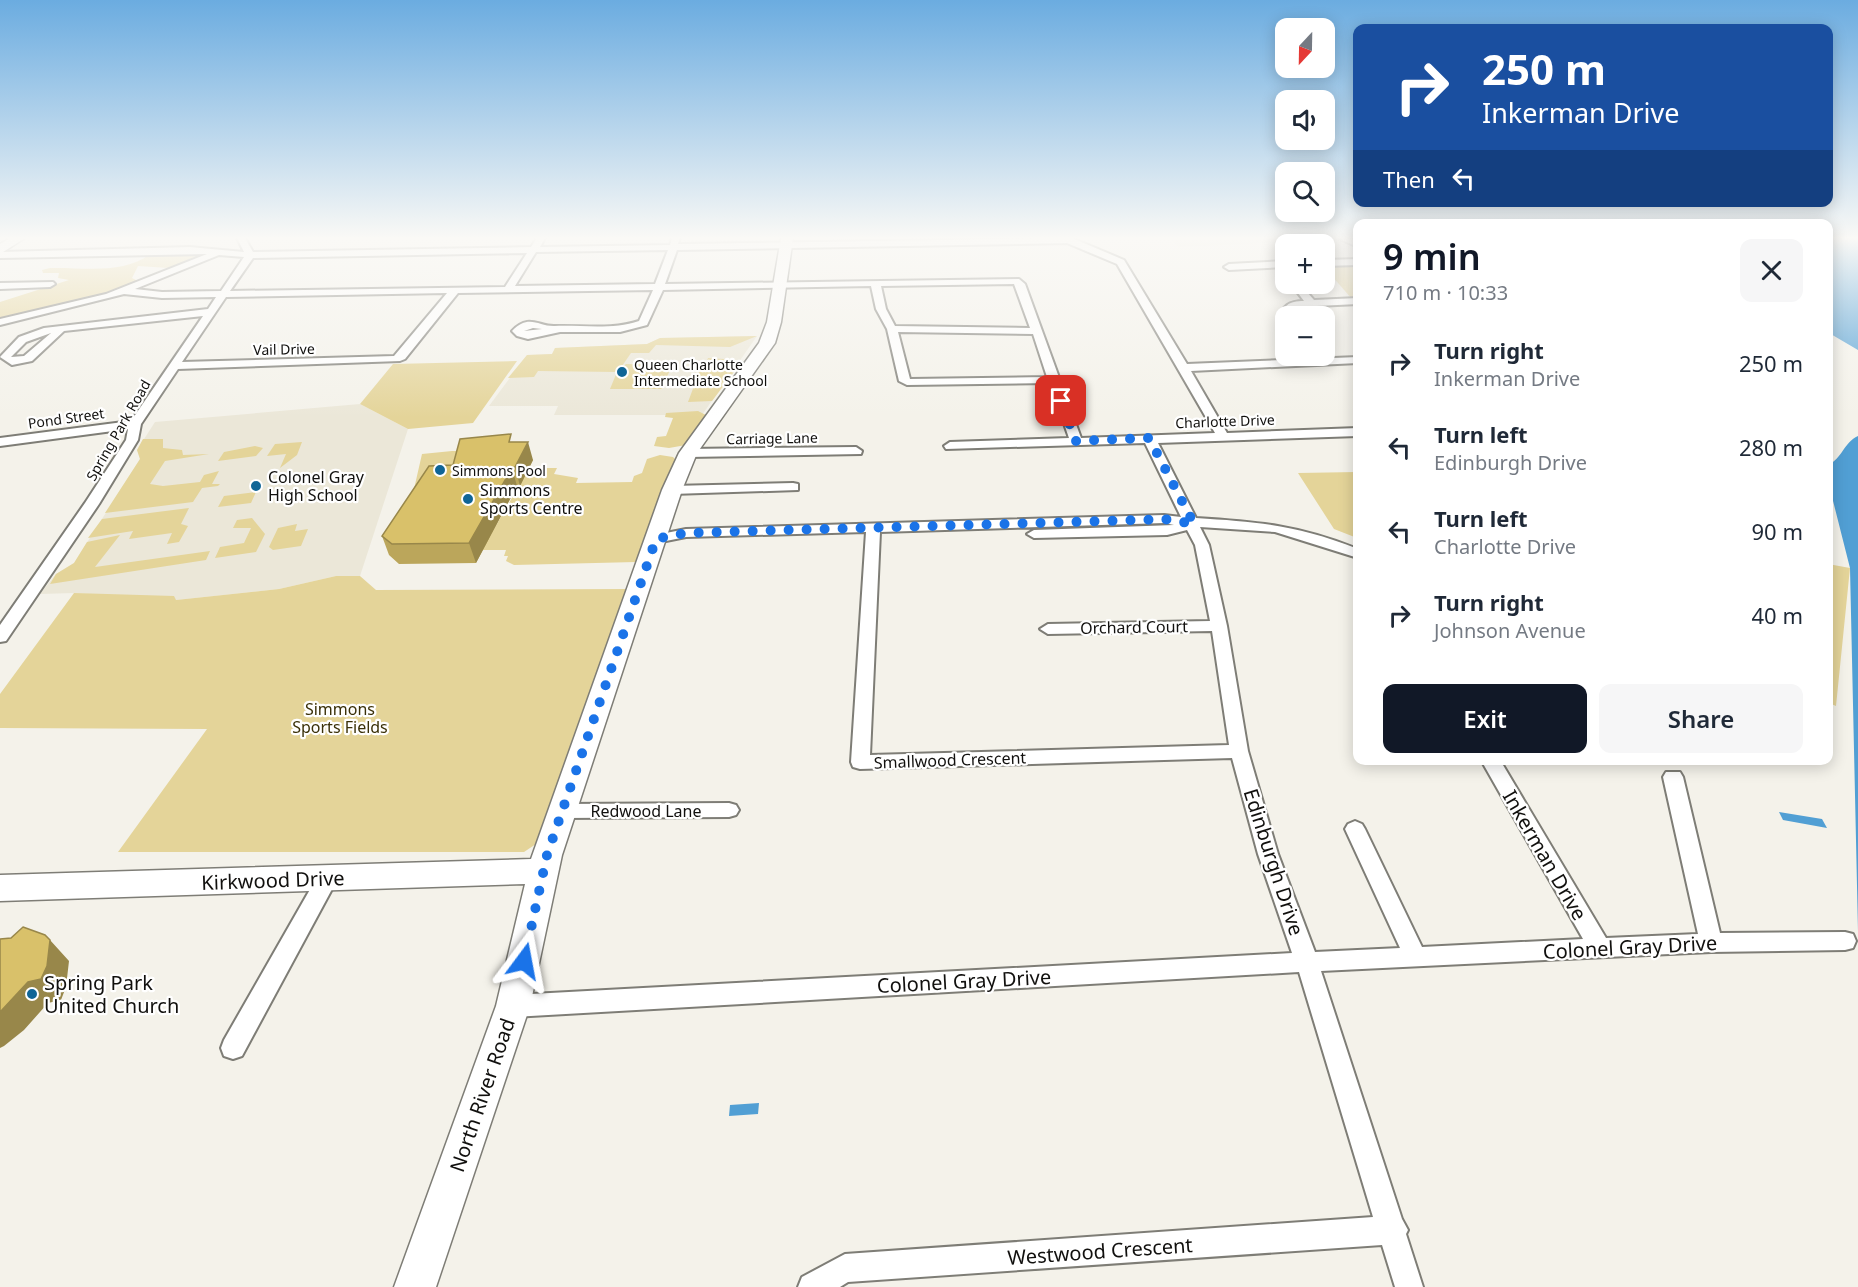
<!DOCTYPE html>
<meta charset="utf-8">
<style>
body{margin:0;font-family:"Noto Sans",sans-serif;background:#f6f6f7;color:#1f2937;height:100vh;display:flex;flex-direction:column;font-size:22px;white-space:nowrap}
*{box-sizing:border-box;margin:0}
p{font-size:20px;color:#747a83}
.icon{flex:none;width:33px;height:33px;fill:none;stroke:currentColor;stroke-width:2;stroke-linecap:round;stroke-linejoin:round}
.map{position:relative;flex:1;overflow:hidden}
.panel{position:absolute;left:1353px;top:219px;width:480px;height:546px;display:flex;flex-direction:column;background:#fff;border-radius:12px;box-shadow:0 3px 15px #0003}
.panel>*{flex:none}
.top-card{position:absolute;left:1353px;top:24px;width:480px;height:183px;border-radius:12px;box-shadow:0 3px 15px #0003;background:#1a4fa0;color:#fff;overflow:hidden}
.needle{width:39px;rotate:202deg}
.buttons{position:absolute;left:1275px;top:18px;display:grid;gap:12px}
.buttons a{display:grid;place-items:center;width:60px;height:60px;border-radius:12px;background:#fff;box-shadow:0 3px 15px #0003;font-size:30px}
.pin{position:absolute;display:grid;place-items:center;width:51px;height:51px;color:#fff;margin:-26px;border-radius:12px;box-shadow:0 3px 9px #0006}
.me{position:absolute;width:66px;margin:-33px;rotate:13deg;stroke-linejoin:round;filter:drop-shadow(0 0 4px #0008)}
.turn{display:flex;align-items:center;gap:21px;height:126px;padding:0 30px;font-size:27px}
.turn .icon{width:78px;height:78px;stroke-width:2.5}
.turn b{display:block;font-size:42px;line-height:51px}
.then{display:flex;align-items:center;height:57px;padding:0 30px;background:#0003;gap:12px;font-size:22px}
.round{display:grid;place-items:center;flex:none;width:63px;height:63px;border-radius:12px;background:#f6f6f7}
.headline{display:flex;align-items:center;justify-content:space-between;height:102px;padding:0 30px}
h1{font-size:36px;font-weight:600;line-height:45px;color:#111827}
.primary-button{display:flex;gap:12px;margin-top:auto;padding:12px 30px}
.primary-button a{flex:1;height:69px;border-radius:12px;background:#111827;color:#fff;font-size:24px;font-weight:600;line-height:69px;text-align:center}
.primary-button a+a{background:#f6f6f7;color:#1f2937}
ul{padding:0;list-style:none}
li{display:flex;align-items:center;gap:18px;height:84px;padding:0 30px}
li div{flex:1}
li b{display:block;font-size:22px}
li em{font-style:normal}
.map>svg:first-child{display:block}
.built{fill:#ebe7d8}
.green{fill:#e4d499}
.water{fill:#519fd4}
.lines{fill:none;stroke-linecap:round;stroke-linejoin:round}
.street-casing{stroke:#7e7d76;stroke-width:4}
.secondary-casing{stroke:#7e7d76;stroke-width:3}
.street{fill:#fff;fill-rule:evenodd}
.secondary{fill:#fff;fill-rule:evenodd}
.wall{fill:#bba65b}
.shaded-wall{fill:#98874a}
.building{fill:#d9c16a;stroke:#98874a;stroke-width:1.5}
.route{stroke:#1a73e8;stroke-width:10;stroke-dasharray:0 18}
.poi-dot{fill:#106596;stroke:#fff;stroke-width:2}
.labels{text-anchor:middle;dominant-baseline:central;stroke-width:4.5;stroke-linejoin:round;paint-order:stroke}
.far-street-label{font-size:14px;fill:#11100e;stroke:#fff}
.far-poi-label{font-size:14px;fill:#11100e;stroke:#fff;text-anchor:start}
.poi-label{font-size:16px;fill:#11100e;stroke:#fff;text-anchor:start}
.street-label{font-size:16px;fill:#11100e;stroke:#fff}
.park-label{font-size:16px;fill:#3a3008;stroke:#fff}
.near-street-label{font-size:20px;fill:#11100e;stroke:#fff}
.near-poi-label{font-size:20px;fill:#11100e;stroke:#fff;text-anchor:start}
</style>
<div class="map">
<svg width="1858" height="1287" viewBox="0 0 1858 1287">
<rect width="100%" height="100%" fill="#f4f2ea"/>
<path class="built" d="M 1171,238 L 1330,238 L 1334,240 L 1178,247 Z
M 757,336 L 702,415 L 554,415 L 558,406 L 489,406 L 527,355 L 552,354 L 555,348 L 647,344 L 660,338 Z
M 360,404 L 408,429 L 360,576 L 336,576 L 279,589 L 176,600 L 74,593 L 40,594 L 56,574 L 74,563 L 140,459 L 137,450 L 155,422 Z"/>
<path class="green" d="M 150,254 L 199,255 L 169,268 L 138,266 L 132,278 L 138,281 L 103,295 L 0,320 L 0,302 L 69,280 L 58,278 L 59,273 L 43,273 L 42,270 L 50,268 C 83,267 123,275 150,254 Z
M 1357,266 L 1357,299 L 1352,299 L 1324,267 Z
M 757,336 L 730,347 L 656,345 L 649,353 L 631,353 L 620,369 L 626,364 L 672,365 L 662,389 L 610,389 L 617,372 L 538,371 L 534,377 L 508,378 L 527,355 L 552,354 L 555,348 L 647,344 L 660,338 Z
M 708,358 L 724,359 L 722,368 L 737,368 L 712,401 L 688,402 L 700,370 L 703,370 Z
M 517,361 L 473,423 L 408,429 L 360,404 L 393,364 Z
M 698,411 L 708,416 L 686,445 L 669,448 L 654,446 L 657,437 L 666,436 L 673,418 L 665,417 L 666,413 Z
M 143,439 L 163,439 L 163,448 L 182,450 L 183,455 L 209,454 L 165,461 L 150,484 L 163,486 L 200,482 L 204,475 L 219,471 L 212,484 L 220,484 L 218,486 L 202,488 L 193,502 L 105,513 L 140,459 L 137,450 Z
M 302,442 L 297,455 L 280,468 L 286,454 L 267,456 L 275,444 Z
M 255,446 L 263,448 L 256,456 L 218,461 L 224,452 Z
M 452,451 L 477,451 L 414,489 L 422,454 Z
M 660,455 L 673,457 L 677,461 L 642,559 L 636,562 L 514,565 L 506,561 L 508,556 L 504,556 L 506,550 L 482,550 L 529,468 L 557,468 L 554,474 L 578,478 L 576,483 L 632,482 L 634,476 L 642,473 L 647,459 Z
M 1357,472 L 1358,472 L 1357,538 L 1334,529 L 1298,473 Z
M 256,492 L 251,503 L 218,507 L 224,496 Z
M 189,508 L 181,524 L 188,526 L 179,542 L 167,544 L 172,533 L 129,539 L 133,531 L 88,538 L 102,519 Z
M 252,518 L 265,534 L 256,552 L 215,558 L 220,547 L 244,543 L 251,528 L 233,528 L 237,520 Z
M 297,524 L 295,531 L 308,529 L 301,546 L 273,550 L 269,547 L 278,528 Z
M 120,535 L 95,567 L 210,551 L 206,560 L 50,584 L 56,574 L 74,563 L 87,542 Z
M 1828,564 L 1850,568 L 1836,706 L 1829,703 Z
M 336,576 L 360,576 L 376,590 L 629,589 L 539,842 L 524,852 L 118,852 L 207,729 L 0,728 L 0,694 L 74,593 L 174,596 L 176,600 L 279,589 Z"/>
<path class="water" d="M 1829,238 L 1858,238 L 1858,350 L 1829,333 Z
M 1858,436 L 1858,931 L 1850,568 L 1829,485 L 1828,465 C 1842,459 1844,442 1858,436 Z
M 1779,812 L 1822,819 L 1827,828 L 1783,820 Z
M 759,1103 L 758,1114 L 729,1116 L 730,1105 Z"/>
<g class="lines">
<defs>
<path id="street" d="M 237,238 L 245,238 L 253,252 L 531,247 L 537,238 L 545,238 L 540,247 L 670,245 L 672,238 L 680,238 L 678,244 L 1072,238 L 1124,260 L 1187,364 L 1358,357 L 1358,363 L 1191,371 L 1227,433 L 1358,428 L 1358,436 L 1158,443 L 1196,518 C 1259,522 1297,525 1358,549 L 1358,558 L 1275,532 L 1200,527 L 1209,545 L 1227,626 L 1248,751 L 1278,854 L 1315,952 L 1400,948 L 1345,829 L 1348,824 L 1355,821 L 1362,824 L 1365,829 L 1422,947 L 1583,939 L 1481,760 L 1500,760 L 1606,938 L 1698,934 L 1663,777 L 1666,772 L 1680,772 L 1683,777 L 1720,933 L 1845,932 L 1853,934 L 1856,941 L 1853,948 L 1845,950 L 1711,952 L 1321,971 L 1402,1219 L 1408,1230 L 1406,1234 L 1423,1287 L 1395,1287 L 1382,1245 L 848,1282 L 840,1287 L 798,1287 L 802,1277 L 845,1254 L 1373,1217 L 1299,972 L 513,1017 L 505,1013 L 501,1006 L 505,999 L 513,995 L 1292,953 L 1258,854 L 1232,758 L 860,769 L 853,767 L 851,762 L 866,532 L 686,537 L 656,543 L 649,539 L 651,536 L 686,529 L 1164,515 L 1181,517 L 1145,443 L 946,449 L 944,446 L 950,442 L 1069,438 L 1050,383 L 907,385 L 899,381 L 887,329 L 876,309 L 871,286 L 663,290 L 647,325 L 620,332 L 560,332 L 528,339 L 517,336 L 512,331 C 529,313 539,327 555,326 C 582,325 613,330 639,321 L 653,290 L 458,293 L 405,359 L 400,361 L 178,369 L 141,424 L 138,440 L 99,504 L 6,641 L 0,642 L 0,625 L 85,503 L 126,440 L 128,429 L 0,446 L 0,438 L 131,421 L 203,316 L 64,331 L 32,361 L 12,365 L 0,357 L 19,337 L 44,328 L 208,309 L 216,297 L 162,298 L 124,294 L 0,325 L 0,319 L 106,294 L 207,254 L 0,258 L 0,252 L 190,247 L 244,252 ZM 1067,243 L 1117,264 L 1215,433 L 1081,438 L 1025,284 L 1019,279 L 665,284 L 677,250 ZM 668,250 L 655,284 L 515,286 L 536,252 ZM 527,253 L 505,287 L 230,291 L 253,258 ZM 219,255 L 244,257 L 221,291 L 162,292 L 135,289 ZM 1014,284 L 1030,328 L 895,326 L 886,309 L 881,286 ZM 447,293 L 394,356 L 182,362 L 226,297 ZM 533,328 L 542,329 L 524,331 ZM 898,332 L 1033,334 L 1047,377 L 910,379 ZM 51,333 L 24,356 L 11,357 L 26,342 ZM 1164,523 L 1174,525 L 1034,530 L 1027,534 L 1034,538 L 1167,535 L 1187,530 L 1195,545 L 1210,621 L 1048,624 L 1040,629 L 1048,634 L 1212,631 L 1229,745 L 870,755 L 880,532 Z
M 1341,238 L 1358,240 L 1358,247 L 1342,240 Z
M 1358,259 L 1358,265 L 1324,266 L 1324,260 Z
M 1286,261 L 1286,267 L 1229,270 L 1224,267 L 1229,264 Z
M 53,282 L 55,284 L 50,287 L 0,289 L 0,283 Z
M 1291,284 L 1300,284 L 1314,300 L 1358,298 L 1358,304 L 1296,307 L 1286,316 L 1286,334 L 1282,333 L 1277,319 C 1284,306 1288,301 1304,301 Z
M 856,447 L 862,451 L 861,454 L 688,457 L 682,453 L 688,449 Z
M 793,483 L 798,484 L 798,490 L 672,494 L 665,490 L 672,486 Z
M 729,803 L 736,805 L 739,810 L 736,815 L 729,817 L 563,818 L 556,816 L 553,811 L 556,806 L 563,804 Z
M 327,870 L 334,872 L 338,878 L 242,1056 L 233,1059 L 224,1056 L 221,1048 L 224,1040 L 320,872 Z"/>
<path id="secondary" d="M 10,238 L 25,238 L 0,254 L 0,244 Z
M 781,238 L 793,238 L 781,322 L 775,343 L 697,453 L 682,490 L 562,855 L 530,1006 L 436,1287 L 394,1287 L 496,1006 L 525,884 L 0,901 L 0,875 L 531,859 L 662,490 L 679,453 L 759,343 L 767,322 Z"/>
</defs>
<use href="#street" class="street-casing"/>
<use href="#secondary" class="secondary-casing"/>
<use href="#street" class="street"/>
<use href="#secondary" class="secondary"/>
</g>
<path class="wall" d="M 513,442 L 533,460 L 520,486 L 517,486 L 476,563 L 399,564 L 389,555 L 382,536 Z"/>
<path class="shaded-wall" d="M 528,442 L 533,460 L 520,486 L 515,467 Z
M 512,468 L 517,486 L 476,563 L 469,543 Z
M 50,940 L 69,961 L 66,987 L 61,1000 L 48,1003 L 24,1030 L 4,1046 L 0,1048 L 0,1012 Z"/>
<path class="building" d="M 511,434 L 509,442 L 528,442 L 515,467 L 512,468 L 469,543 L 392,544 L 382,536 L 429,466 L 453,465 L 460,439 Z
M 23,927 L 45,935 L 50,940 L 47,966 L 41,979 L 28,982 L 0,1012 L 0,939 L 11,938 Z"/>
<linearGradient id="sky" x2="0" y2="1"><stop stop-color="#6bace0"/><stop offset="0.57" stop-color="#faf9f6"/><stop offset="1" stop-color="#faf9f6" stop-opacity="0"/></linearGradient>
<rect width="1858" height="418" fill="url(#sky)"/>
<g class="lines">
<path class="route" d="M 524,961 L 547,855 L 656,539 L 686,533 L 1142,520 L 1164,519 L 1194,524 L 1149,438 L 1076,441 L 1061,401"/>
</g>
<g class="poi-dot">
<circle cx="622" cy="372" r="6"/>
<circle cx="440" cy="470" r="6"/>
<circle cx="256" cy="486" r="6"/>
<circle cx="468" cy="499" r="6"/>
<circle cx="32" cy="994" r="6"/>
</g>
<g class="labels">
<g class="far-street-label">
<text transform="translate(284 349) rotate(-1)">Vail Drive</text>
<text transform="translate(66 418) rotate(-8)">Pond Street</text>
<text transform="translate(1225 421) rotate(-2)">Charlotte Drive</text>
<text transform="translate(118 430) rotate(-60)">Spring Park Road</text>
<text transform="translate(772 438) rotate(-1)">Carriage Lane</text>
</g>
<g class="far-poi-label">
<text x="634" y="364">Queen Charlotte<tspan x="634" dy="16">Intermediate School</tspan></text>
<text x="452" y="470">Simmons Pool</text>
</g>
<g class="poi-label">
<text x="268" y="477">Colonel Gray<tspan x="268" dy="18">High School</tspan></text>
<text x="480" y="490">Simmons<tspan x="480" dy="18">Sports Centre</tspan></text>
</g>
<g class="street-label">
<text transform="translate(1134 627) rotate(-1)">Orchard Court</text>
<text transform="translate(950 760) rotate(-2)">Smallwood Crescent</text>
<text x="646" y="811">Redwood Lane</text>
</g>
<g class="park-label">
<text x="340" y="709">Simmons<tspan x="340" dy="18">Sports Fields</tspan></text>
</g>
<g class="near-street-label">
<text transform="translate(1545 855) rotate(60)">Inkerman Drive</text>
<text transform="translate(1274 862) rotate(72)">Edinburgh Drive</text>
<text transform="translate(273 880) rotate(-2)">Kirkwood Drive</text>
<text transform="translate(1630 947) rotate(-3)">Colonel Gray Drive</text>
<text transform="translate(964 981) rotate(-3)">Colonel Gray Drive</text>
<text transform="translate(482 1095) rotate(-71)">North River Road</text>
<text transform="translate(1100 1251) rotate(-4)">Westwood Crescent</text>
</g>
<g class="near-poi-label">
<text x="44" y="982">Spring Park<tspan x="44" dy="23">United Church</tspan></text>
</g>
</g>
</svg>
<div class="buttons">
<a><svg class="needle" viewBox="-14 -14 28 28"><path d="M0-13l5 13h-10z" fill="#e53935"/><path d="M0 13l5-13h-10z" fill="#747a83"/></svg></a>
<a><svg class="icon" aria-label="sound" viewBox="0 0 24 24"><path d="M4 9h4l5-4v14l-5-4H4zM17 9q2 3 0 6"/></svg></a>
<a><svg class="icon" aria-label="search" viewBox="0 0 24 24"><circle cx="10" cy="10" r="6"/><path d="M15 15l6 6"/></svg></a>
<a>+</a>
<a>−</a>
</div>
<div class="pin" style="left:1061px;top:401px;background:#d93025"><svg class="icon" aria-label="arrive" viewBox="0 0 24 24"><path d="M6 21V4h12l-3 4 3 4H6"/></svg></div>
<svg class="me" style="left:524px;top:961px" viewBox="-20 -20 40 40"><path d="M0-17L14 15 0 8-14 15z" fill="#1a73e8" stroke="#fff" stroke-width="4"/></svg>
<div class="top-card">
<div class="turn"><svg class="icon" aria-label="right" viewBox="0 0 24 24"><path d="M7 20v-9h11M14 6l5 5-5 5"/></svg><div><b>250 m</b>Inkerman Drive</div></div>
<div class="then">Then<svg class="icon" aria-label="left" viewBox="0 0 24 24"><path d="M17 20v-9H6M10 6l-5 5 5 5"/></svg></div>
</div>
<section class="panel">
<div class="headline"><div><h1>9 min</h1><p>710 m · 10:33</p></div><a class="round"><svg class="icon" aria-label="close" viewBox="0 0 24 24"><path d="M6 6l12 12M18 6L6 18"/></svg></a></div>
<ul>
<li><svg class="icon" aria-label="right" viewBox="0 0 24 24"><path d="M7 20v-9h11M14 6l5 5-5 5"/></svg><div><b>Turn right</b><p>Inkerman Drive</p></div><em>250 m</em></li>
<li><svg class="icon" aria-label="left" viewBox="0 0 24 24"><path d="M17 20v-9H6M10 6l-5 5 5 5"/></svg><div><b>Turn left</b><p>Edinburgh Drive</p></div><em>280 m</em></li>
<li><svg class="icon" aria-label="left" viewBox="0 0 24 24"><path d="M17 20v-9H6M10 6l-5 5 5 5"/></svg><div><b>Turn left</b><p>Charlotte Drive</p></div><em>90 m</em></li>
<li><svg class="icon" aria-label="right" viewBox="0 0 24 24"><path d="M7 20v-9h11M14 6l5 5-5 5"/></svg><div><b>Turn right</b><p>Johnson Avenue</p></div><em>40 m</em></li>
</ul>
<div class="primary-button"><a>Exit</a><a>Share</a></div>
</section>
</div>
